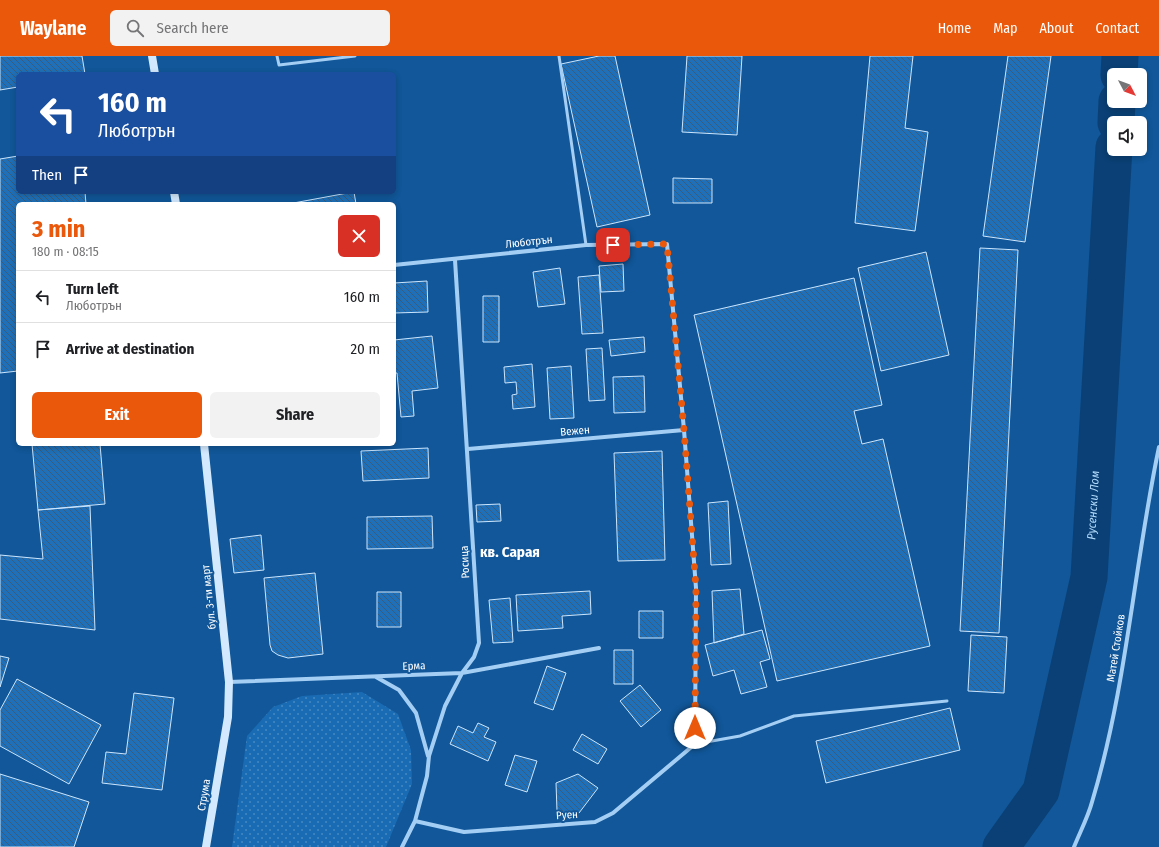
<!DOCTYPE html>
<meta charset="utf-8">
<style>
body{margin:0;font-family:"Fira Sans Condensed",sans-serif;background:#f2f2f2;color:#202124;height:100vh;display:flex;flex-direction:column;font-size:15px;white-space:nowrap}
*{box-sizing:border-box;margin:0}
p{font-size:13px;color:#757577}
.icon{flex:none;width:22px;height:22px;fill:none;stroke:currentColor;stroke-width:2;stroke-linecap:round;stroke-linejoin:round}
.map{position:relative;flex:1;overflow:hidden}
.sheet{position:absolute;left:16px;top:146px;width:380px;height:244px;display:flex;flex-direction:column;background:#fff;border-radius:6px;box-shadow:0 2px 6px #0003}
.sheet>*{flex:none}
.top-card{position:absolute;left:16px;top:16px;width:380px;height:122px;border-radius:6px;box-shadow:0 2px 6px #0003;background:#1a4fa0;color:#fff;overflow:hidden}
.needle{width:26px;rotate:131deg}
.buttons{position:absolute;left:1107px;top:12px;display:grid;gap:8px}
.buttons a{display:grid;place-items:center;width:40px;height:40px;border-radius:6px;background:#fff;box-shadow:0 2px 6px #0003;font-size:20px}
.pin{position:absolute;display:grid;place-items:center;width:34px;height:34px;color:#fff;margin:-17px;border-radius:8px;box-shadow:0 2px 6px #0006}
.me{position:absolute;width:44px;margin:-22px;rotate:0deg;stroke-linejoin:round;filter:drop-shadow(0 0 3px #0008)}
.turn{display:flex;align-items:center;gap:14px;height:84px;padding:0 16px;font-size:18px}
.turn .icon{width:52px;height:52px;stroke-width:2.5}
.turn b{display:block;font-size:28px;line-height:34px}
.then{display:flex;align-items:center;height:38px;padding:0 16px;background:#0003;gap:8px;font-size:15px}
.round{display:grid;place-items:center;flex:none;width:42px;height:42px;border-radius:6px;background:#f2f2f2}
.overview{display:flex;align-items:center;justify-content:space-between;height:68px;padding:0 16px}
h1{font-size:24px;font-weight:700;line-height:30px;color:#ea580c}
.action{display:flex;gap:8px;margin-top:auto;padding:8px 16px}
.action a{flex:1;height:46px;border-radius:6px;background:#ea580c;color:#fff;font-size:16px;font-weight:700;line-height:46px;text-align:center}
.action a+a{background:#f2f2f2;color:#202124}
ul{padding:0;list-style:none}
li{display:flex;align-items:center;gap:12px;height:52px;padding:0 16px;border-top:1px solid #e0e0e0}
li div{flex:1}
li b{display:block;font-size:15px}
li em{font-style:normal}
header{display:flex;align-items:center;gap:24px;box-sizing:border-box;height:56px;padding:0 20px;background:#ea580c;color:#fff}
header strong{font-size:19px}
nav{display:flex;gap:22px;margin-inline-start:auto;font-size:14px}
.search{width:280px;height:36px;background:#f2f2f2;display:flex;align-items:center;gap:10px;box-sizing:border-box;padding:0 14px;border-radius:6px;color:#757577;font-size:15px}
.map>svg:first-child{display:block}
.park{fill:url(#park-dots)}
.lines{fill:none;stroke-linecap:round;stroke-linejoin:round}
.river{stroke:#0a4075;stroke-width:37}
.building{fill:url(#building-back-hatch);stroke:#cce6fe}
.lane{stroke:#a4cef4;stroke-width:3}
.street{stroke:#a4cef4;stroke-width:4}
.secondary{stroke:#d3e9fd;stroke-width:8}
.route{stroke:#ea580c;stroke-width:7;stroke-dasharray:0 12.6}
.labels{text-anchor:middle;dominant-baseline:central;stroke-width:4;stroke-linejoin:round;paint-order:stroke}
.street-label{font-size:11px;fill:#fff;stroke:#115799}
.water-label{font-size:12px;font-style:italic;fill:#b0d8fa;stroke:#115799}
.district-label{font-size:15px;font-weight:bold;fill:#fff;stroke:#115799}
</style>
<header>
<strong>Waylane</strong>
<div class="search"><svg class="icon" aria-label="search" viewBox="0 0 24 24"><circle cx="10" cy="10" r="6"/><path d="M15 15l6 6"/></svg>Search here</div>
<nav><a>Home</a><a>Map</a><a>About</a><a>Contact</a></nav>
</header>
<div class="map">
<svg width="1159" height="791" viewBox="0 0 1159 791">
<defs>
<pattern id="park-dots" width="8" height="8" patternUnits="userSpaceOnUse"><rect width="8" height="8" fill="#196bb4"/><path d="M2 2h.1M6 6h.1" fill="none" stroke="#4789c3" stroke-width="1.8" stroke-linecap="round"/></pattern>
<pattern id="building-back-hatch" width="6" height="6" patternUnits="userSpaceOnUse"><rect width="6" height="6" fill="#1f70b8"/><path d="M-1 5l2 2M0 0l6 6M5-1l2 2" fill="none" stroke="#385c7d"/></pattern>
</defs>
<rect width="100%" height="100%" fill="#115799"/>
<path class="park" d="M 362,636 L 398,658 L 411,694 L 412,728 L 386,791 L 232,791 L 247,680 L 273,651 L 302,640 Z"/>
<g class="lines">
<g class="river">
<path d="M 1119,19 L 1120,0"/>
<path d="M 1116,67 L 1117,45"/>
<path id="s1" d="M 1001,791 L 1041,735 L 1089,521 L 1114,91"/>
</g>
</g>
<path class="building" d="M 0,0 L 82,0 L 85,18 L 18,18 L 18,31 L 0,34 Z
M 599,0 L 615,0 L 650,159 L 597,171 L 561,8 Z
M 687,0 L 742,0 L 737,79 L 682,76 Z
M 870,0 L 913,0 L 905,72 L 928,76 L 915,175 L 855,167 Z
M 1008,0 L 1051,0 L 1025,186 L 983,180 Z
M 18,100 L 18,136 L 85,136 L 86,148 L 18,148 L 18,315 L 0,317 L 0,103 Z
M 673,122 L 712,123 L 712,147 L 673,147 Z
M 354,136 L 356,148 L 288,148 L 353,136 Z
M 980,192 L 1018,194 L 999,577 L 960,575 Z
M 926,196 L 949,299 L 881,315 L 858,212 Z
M 623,208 L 624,235 L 601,236 L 599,210 Z
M 560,212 L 565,248 L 538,251 L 533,216 Z
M 599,219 L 603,277 L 582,278 L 578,221 Z
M 854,222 L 882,349 L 854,355 L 862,388 L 883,383 L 930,590 L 777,625 L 694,259 Z
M 427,225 L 428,256 L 394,257 L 394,227 Z
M 483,240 L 499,240 L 499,286 L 483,286 Z
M 432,280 L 438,332 L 412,335 L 414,360 L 401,361 L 397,317 L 394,317 L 394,284 Z
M 644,281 L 645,296 L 611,300 L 609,284 Z
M 602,292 L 605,344 L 589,345 L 586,293 Z
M 532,308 L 535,351 L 513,353 L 512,339 L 517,338 L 516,326 L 505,327 L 504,311 Z
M 571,310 L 574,362 L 550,363 L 547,312 Z
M 644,320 L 645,356 L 614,357 L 613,321 Z
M 32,388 L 100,388 L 105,448 L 38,454 Z
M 428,392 L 429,422 L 363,425 L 361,395 Z
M 662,395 L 665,504 L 618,505 L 614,397 Z
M 728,445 L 731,508 L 711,509 L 708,447 Z
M 500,448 L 501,465 L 477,466 L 476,449 Z
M 90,450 L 95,574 L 0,563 L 0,499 L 43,503 L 38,454 Z
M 432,460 L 433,492 L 367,493 L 367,461 Z
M 261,479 L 264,514 L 234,517 L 230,483 Z
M 315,517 L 323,598 L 288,602 L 278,599 L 272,595 L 270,589 L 264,522 Z
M 740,533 L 744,578 L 714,587 L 712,535 Z
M 590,535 L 591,558 L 562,560 L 563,572 L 518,575 L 516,539 Z
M 377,536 L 401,536 L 401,571 L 377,571 Z
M 510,542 L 513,586 L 493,587 L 489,544 Z
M 639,555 L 663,555 L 663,582 L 639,582 Z
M 762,574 L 770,603 L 760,606 L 767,631 L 741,638 L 734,614 L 713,620 L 705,589 Z
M 971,579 L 1007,581 L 1004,637 L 968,635 Z
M 614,594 L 633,594 L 633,628 L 614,628 Z
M 0,600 L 9,602 L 0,631 Z
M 547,610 L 566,617 L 553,654 L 534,647 Z
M 17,623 L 101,669 L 69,728 L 0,690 L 0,654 Z
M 640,629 L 661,654 L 641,671 L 620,645 Z
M 134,637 L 174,642 L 162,734 L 102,727 L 106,696 L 126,698 Z
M 950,652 L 960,694 L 826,727 L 816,685 Z
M 478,667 L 489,672 L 484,681 L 496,686 L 488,705 L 450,688 L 458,670 L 473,677 Z
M 582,678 L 607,693 L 598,708 L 573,694 Z
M 515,699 L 537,705 L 527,736 L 505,729 Z
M 0,718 L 89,746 L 74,791 L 0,791 Z
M 578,718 L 598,732 L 579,757 L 557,755 L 556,727 Z"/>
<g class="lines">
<path class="lane" d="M 277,0 L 279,9 L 355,0
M 559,0 L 586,189
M 695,688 L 740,680 L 794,660 L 947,645"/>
<path class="street" d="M 394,209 L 586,189 L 667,188 L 684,374 L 696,532 L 695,688 L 613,757 L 595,766 L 464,776 L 415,765
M 468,393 L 684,374
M 376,621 L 399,634 L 416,657 L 428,700
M 229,626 L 462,617 L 599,592
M 402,791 L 415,765 L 427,720 L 429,700 L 445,650 L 462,617 L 474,601 L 479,587 L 455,204
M 1074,791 C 1080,776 1088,761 1092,746 C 1127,630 1134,509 1159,391"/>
<path class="secondary" d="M 152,0 L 155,18
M 174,136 L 176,148
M 204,388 L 229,626 L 228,661 L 206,791"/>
</g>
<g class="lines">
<path class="route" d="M 613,189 L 667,188 L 684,374 L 696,532 L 695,672"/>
</g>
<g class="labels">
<g class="street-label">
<text transform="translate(529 186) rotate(-6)">Люботрън</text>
<text transform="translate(575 375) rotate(-5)">Вежен</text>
<text transform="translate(465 506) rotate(-93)">Росица</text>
<text transform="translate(209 541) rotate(-96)">бул. 3-ти март</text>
<text transform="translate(1116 592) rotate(-81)">Матей Стойков</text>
<text transform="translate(414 610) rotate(-2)">Ерма</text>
<text transform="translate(204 739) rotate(-80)">Струма</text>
<text transform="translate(567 759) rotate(-4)">Руен</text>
</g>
<g class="water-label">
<text stroke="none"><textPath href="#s1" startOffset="360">Русенски Лом</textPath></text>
</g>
<g class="district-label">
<text x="510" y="496">кв. Сарая</text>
</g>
</g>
</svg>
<div class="buttons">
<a><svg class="needle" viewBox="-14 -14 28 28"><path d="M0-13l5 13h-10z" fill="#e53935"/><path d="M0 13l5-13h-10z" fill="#757577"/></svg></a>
<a><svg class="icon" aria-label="sound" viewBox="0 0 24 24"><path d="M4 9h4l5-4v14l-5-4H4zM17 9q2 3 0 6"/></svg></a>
</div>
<div class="pin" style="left:613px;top:189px;background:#d93025"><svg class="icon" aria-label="arrive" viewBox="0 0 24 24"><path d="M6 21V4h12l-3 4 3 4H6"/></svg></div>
<svg class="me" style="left:695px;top:672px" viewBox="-20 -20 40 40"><circle r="19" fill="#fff"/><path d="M0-13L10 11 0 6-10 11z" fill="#ea580c"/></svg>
<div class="top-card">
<div class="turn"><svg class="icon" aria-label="left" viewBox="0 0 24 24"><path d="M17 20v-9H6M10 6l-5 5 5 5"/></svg><div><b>160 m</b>Люботрън</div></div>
<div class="then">Then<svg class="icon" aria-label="arrive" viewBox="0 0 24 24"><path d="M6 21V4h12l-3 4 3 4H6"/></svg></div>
</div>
<section class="sheet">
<div class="overview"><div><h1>3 min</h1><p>180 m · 08:15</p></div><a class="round" style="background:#d93025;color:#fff"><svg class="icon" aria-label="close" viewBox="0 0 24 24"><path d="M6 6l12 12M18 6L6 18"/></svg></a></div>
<ul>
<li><svg class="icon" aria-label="left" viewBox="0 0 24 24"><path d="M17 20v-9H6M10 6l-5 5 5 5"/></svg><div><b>Turn left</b><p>Люботрън</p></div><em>160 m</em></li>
<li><svg class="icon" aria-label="arrive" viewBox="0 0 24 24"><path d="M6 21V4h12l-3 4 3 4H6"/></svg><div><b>Arrive at destination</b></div><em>20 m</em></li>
</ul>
<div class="action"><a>Exit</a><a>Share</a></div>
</section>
</div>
